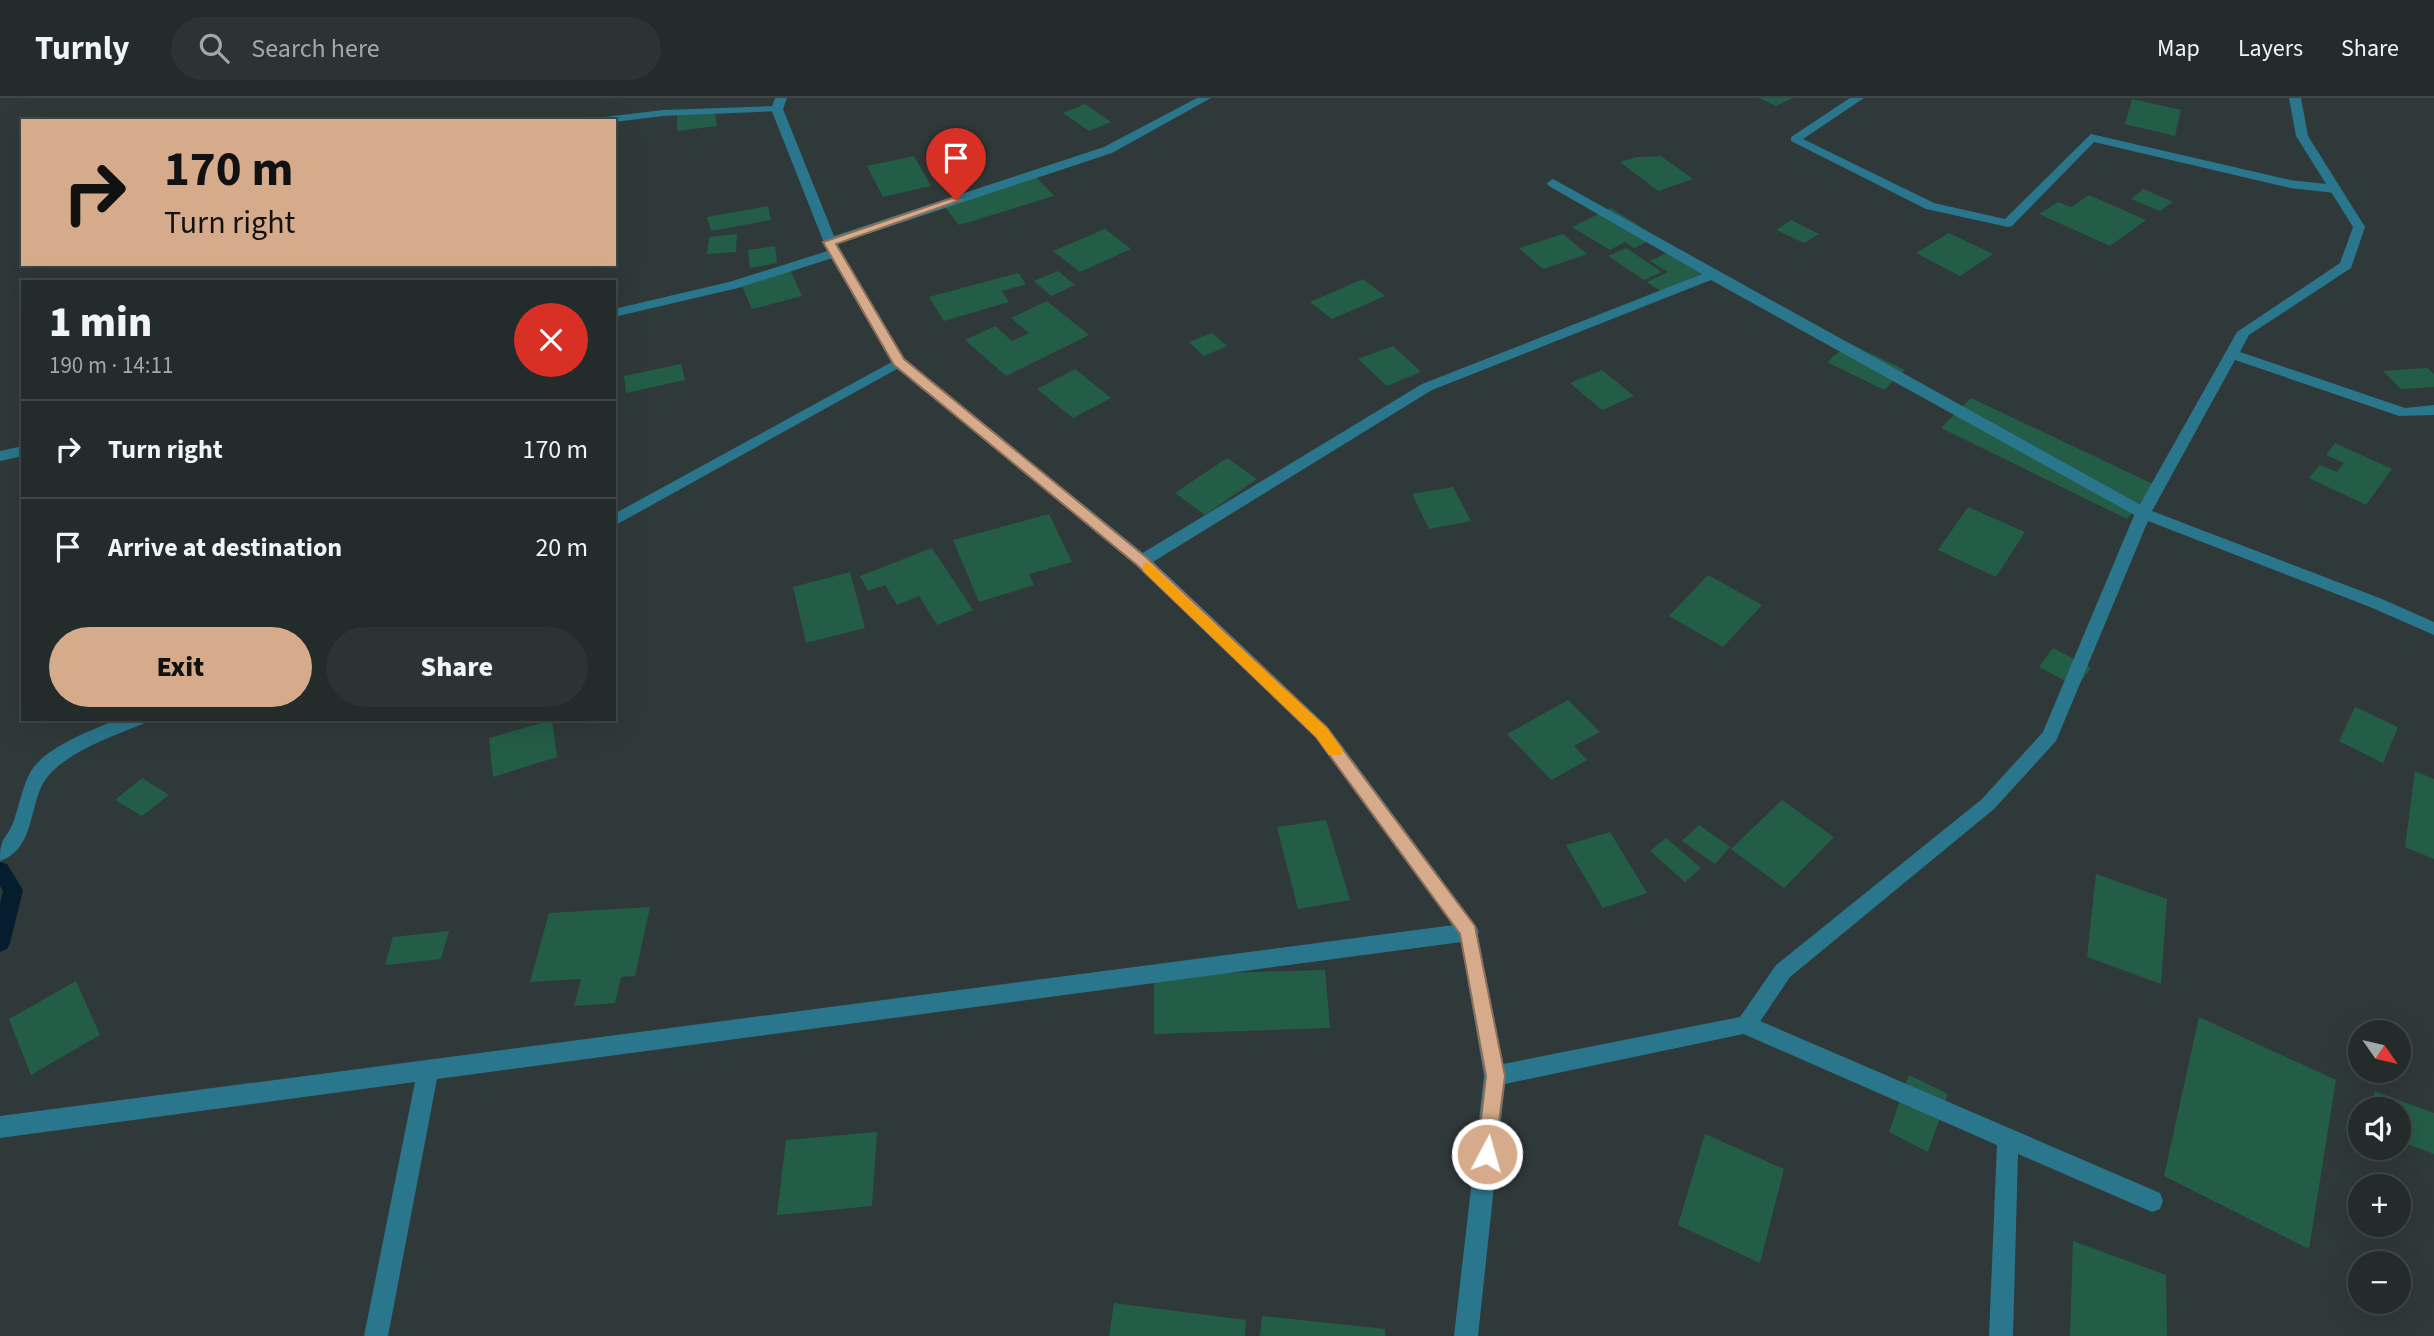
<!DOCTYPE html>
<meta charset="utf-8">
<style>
body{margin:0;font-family:"Source Sans 3",sans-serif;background:#2c3333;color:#f1f3f6;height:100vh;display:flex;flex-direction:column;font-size:26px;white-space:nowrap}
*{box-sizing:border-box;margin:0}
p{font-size:23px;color:#a3a7a9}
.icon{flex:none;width:38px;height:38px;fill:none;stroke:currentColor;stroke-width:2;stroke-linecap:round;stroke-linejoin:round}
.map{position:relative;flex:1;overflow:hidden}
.panel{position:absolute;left:21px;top:182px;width:595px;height:441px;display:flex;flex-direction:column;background:#242b2b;border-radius:0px;box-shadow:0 7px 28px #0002,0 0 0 2px #414747}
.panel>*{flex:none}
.guide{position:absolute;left:21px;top:21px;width:595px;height:147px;border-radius:0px;box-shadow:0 7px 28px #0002,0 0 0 2px #414747;background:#d6ab8b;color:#111;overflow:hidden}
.needle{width:46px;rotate:124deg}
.controls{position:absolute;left:2348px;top:922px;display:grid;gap:14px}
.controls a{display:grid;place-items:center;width:63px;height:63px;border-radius:50%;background:#242b2b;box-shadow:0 7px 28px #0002,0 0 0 2px #414747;font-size:35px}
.pin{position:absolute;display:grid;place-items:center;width:60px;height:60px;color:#fff;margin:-72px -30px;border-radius:50% 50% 50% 0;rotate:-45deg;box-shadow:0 0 7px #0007}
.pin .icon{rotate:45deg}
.me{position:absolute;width:77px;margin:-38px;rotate:6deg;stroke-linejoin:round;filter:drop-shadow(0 0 5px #0008)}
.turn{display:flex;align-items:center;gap:24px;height:147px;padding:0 28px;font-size:32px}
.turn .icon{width:91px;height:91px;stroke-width:2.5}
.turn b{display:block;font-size:49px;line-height:60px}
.round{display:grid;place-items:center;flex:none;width:74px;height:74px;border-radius:37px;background:#2c3333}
.summary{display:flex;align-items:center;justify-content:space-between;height:119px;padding:0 28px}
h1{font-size:42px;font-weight:800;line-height:52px}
.action{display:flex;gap:14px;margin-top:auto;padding:14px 28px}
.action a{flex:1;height:80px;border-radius:42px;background:#d6ab8b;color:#111;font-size:28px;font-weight:800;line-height:80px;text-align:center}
.action a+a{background:#2c3333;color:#f1f3f6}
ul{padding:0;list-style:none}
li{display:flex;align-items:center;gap:21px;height:98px;padding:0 28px;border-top:2px solid #414747}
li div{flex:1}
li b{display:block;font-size:26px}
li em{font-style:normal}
header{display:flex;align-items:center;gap:42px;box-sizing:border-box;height:98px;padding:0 35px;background:#242b2b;border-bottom:2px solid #414747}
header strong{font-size:33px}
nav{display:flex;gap:38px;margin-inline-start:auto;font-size:24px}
.search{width:490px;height:63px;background:#2c3333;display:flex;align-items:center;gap:18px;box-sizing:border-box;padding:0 24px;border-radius:38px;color:#a3a7a9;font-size:26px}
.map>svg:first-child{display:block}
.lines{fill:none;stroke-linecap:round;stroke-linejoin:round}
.stream{fill:#061c2f;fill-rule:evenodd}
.building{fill:#235d48}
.lane{fill:#2a768c;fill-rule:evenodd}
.street{fill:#2a768c;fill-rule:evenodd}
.route{fill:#d6ab8b;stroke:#8b6f5a;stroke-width:2}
.slow{fill:#f59e0b}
</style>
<header>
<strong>Turnly</strong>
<div class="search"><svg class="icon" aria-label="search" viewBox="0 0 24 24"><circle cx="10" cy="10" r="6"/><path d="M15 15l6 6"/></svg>Search here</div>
<nav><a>Map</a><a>Layers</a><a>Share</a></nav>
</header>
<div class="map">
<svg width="2434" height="1238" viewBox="0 0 2434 1238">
<rect width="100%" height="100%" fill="#303939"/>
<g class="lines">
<path class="stream" d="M 0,764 L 7,766 L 23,792 L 10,845 L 7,851 L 0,854 L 0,806 L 3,793 L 0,788 Z"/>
</g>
<path class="building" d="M 1759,0 L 1793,0 L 1776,8 Z
M 2132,1 L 2181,12 L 2175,38 L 2125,26 Z
M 1085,6 L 1111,24 L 1089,33 L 1063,15 Z
M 715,13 L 717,28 L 677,33 L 677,18 Z
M 914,58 L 931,88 L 883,99 L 867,68 Z
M 1661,58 L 1693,81 L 1658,93 L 1620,64 L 1637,59 Z
M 1037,80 L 1054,98 L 959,127 L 944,108 Z
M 2143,91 L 2173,104 L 2160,113 L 2131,101 Z
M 2089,97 L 2146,122 L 2110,148 L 2039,116 L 2058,104 L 2071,109 Z
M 768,108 L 771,122 L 711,133 L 707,119 Z
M 1611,110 L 1657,139 L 1634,150 L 1625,144 L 1610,152 L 1572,129 Z
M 1791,122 L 1819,136 L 1804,145 L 1776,132 Z
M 1105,131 L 1131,151 L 1080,174 L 1053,153 Z
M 1949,135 L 1993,156 L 1960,178 L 1916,155 Z
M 737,136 L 736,154 L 707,156 L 709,139 Z
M 1563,136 L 1587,156 L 1543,171 L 1519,150 Z
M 775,148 L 777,165 L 750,170 L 748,152 Z
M 1626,150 L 1662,174 L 1644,182 L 1608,158 Z
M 1671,153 L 1704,174 L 1662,194 L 1647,184 L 1668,174 L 1650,163 Z
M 790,171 L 802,198 L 752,211 L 740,184 Z
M 1058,173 L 1075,187 L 1051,198 L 1034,183 Z
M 1018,175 L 1026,186 L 1002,193 L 1009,204 L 944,223 L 929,199 Z
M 1363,181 L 1385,198 L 1332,221 L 1310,204 Z
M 1047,203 L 1089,237 L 1006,278 L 965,242 L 995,228 L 1012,243 L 1029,235 L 1011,220 Z
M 1212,235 L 1227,248 L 1204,258 L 1189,244 Z
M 1849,245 L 1905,272 L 1884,292 L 1827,264 Z
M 1393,248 L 1421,274 L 1387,288 L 1358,261 Z
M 681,266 L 685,282 L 626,295 L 624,278 Z
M 2427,270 L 2434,276 L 2434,289 L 2401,291 L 2383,273 Z
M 1075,271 L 1111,300 L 1073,320 L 1037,291 Z
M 1602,272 L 1634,298 L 1602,312 L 1570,285 Z
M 1971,300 L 2155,387 L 2127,421 L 1941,330 Z
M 2335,345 L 2392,371 L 2366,407 L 2309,380 L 2320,367 L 2337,374 L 2344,365 L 2326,357 Z
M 1227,360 L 1257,381 L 1205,417 L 1175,395 Z
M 1453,389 L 1471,423 L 1429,431 L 1412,396 Z
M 1968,409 L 2025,434 L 1996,479 L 1938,452 Z
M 1049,416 L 1072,464 L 1029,476 L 1034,487 L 979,504 L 953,442 Z
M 932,450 L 973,512 L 937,527 L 919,498 L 897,507 L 885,487 L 868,493 L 860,478 Z
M 850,474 L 865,530 L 806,545 L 793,489 Z
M 1708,477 L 1762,507 L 1723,549 L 1669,518 Z
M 2053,550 L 2091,570 L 2077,589 L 2039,569 Z
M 1568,602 L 1600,634 L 1574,648 L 1587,662 L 1551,682 L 1507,636 Z
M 2355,609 L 2398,629 L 2383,665 L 2339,643 Z
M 552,622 L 557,659 L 493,679 L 489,640 Z
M 2415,673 L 2434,681 L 2434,761 L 2405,749 Z
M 142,680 L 169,697 L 142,718 L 115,702 Z
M 1782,702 L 1834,739 L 1784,790 L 1731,751 Z
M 1326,722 L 1350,802 L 1298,811 L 1277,729 Z
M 1699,727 L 1730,749 L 1715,766 L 1682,743 Z
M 1610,734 L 1647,795 L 1603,810 L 1566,747 Z
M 1666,740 L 1701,770 L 1685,784 L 1650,753 Z
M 2096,776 L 2167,801 L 2161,886 L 2087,859 Z
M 650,809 L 635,878 L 621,879 L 615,905 L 574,908 L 581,881 L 530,884 L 549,815 Z
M 449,833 L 441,861 L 385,867 L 393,839 Z
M 1325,872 L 1330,930 L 1154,936 L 1154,877 Z
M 76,883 L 100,937 L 31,977 L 9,921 Z
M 2199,919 L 2336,982 L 2309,1151 L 2164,1078 Z
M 1909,977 L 1948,996 L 1928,1054 L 1889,1034 Z
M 2374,993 L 2434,1015 L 2434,1056 L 2399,1043 L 2399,1012 L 2374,1012 Z
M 877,1034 L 872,1108 L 777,1117 L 786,1042 Z
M 1705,1036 L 1784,1071 L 1760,1165 L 1678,1127 Z
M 2073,1143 L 2166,1177 L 2167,1238 L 2070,1238 Z
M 1114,1205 L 1246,1222 L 1245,1238 L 1109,1238 Z
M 1262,1218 L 1385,1231 L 1385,1238 L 1260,1238 Z"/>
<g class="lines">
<path class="lane" d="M 1850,0 L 1864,0 L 1803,41 L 1934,105 L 2005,121 L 2091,36 L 2290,82 L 2335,87 L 2341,91 L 2335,95 L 2290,90 L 2094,44 L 2012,128 L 2008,129 L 1926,111 L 1791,43 L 1791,39 Z
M 777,8 L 781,9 L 781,13 L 663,18 L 614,24 L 590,23 L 596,20 L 663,12 Z
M 1553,81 L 2148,411 L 2151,415 L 2148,419 L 2138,419 L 1711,182 L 1432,292 L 1148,467 L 1136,467 L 1134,463 L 1136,459 L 1422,286 L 1702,176 L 1549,88 L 1547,85 Z
M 834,151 L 840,155 L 839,158 L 738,190 L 614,219 L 614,211 L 729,184 Z
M 899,260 L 904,261 L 904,267 L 614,428 L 614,416 Z
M 23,348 L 23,358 L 0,363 L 0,353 Z
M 118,621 L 146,621 L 143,626 C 113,638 71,652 49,677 C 27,702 38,750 0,763 C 0,735 8,742 15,719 C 20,704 23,687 31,673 C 48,647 91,633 118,621 Z
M 1469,825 L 1476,828 L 1479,834 L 1476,840 L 1469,843 L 437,981 L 388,1238 L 364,1238 L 415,984 L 0,1040 L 0,1018 Z
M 1746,917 L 2160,1095 L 2163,1103 L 2160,1111 L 2152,1114 L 2018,1056 L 2013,1238 L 1989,1238 L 1997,1047 L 1739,934 L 1736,927 L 1739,920 Z"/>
<path class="street" d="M 775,0 L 787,0 L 783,11 L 834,138 L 1104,49 L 1197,0 L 1211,0 L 1112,55 L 837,146 L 904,261 L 1148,459 L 1328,629 L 1476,828 L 1503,966 L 1740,919 L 1776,867 L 1982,701 L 2043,634 L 2135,415 L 2237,234 L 2340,165 L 2353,129 L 2296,38 L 2289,0 L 2301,0 L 2308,38 L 2365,129 L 2351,170 L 2249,237 L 2240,254 L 2405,310 L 2434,307 L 2434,317 L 2399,318 L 2235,262 L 2152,413 L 2382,501 L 2434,524 L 2434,537 L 2370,509 L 2148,423 L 2056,643 L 1994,711 L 1790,879 L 1753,934 L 1505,986 L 1478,1238 L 1454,1238 L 1484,978 L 1460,837 L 1316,639 L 1136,467 L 894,267 L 828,155 L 771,11 Z"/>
</g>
<path class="route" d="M 952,100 L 961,102 L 836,146 L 904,261 L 1147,460 L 1327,630 L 1475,828 L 1505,978 L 1494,1063 L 1487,1066 L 1480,1063 L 1477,1056 L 1486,978 L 1460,836 L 1316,639 L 1137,467 L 894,267 L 823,144 Z"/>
<path class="slow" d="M 1148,464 L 1327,630 L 1343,652 L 1341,657 L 1329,657 L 1316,639 L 1143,473 L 1143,466 Z"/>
</svg>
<div class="controls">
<a><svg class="needle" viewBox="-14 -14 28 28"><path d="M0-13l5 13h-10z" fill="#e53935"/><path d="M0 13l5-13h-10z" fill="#a3a7a9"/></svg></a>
<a><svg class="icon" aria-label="sound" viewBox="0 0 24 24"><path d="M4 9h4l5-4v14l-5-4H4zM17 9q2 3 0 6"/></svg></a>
<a>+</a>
<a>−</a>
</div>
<div class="pin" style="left:956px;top:102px;background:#d93025"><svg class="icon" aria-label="arrive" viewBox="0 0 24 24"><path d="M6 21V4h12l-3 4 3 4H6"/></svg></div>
<svg class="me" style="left:1487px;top:1056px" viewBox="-20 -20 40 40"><circle r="17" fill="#d6ab8b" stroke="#fff" stroke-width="3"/><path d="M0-11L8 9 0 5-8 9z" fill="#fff"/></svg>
<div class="guide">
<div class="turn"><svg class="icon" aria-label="right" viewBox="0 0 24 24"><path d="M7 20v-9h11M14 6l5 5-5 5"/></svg><div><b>170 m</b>Turn right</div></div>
</div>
<section class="panel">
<div class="summary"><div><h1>1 min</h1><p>190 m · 14:11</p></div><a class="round" style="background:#d93025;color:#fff"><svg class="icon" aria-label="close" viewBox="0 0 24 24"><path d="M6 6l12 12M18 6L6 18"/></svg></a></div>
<ul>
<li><svg class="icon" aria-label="right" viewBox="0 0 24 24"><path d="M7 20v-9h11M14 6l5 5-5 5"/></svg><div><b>Turn right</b></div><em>170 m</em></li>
<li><svg class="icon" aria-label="arrive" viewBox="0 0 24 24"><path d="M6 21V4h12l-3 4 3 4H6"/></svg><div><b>Arrive at destination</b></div><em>20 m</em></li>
</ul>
<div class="action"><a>Exit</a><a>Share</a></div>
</section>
</div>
